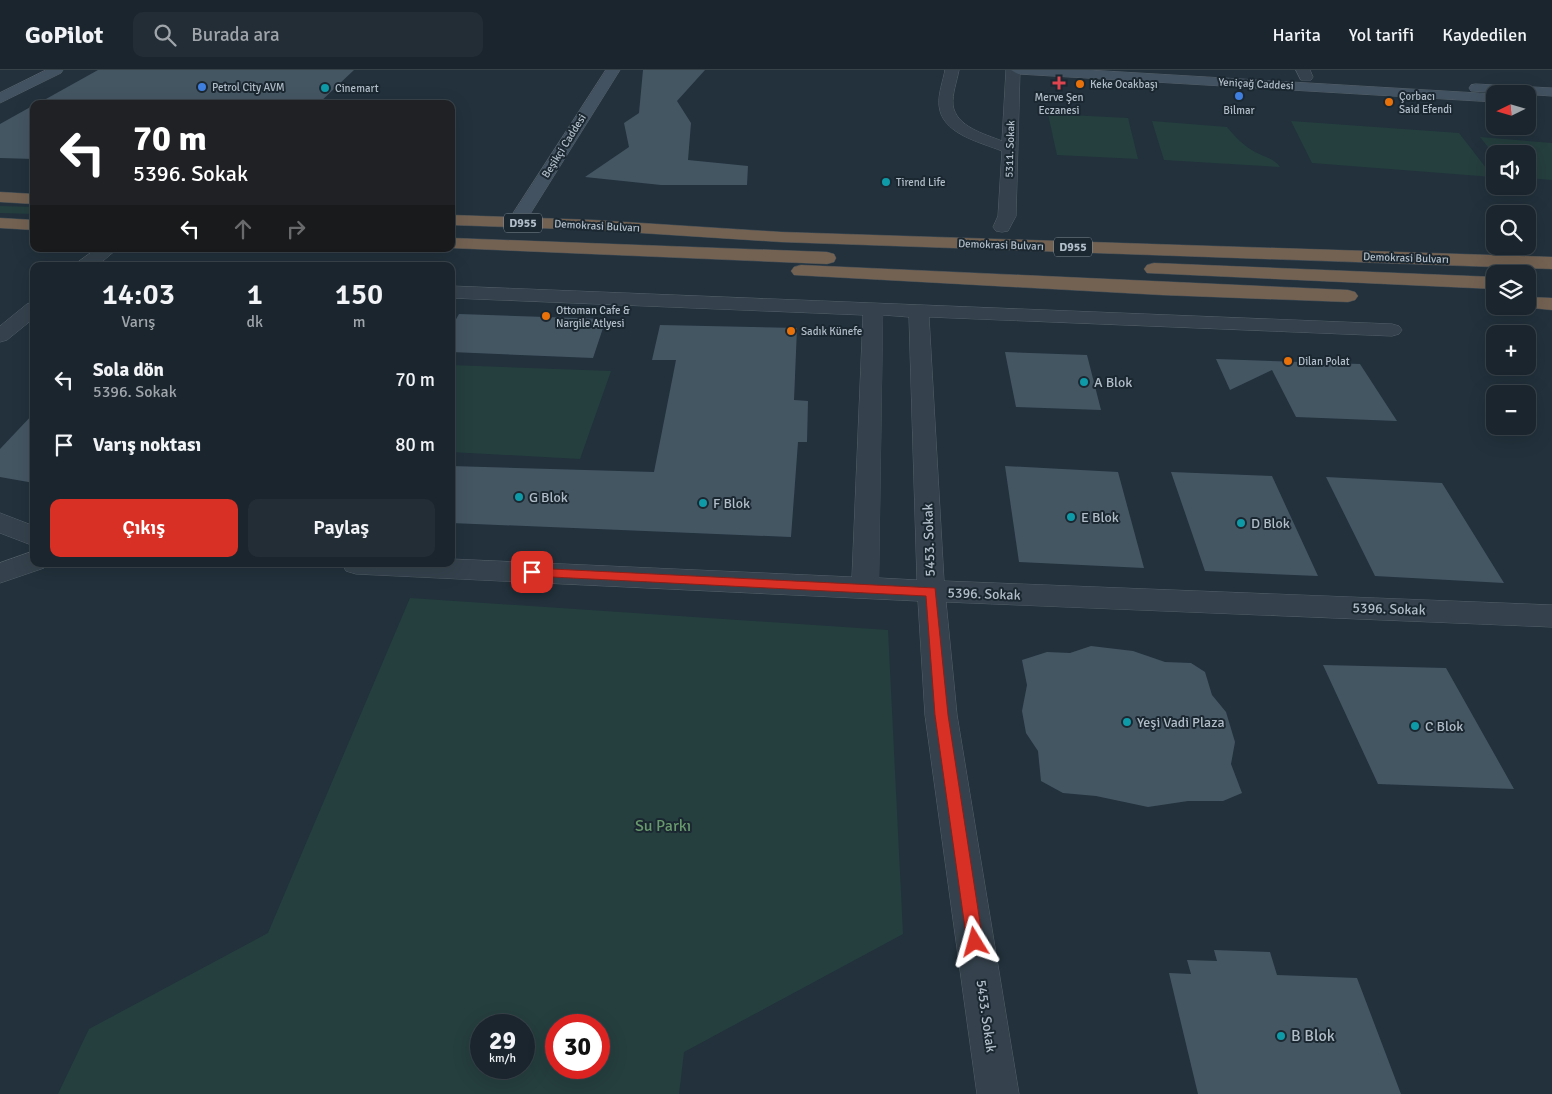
<!DOCTYPE html>
<html lang="tr">
<meta charset="utf-8">
<style>
body{margin:0;font-family:Signika,sans-serif;background:#232d35;color:#f1f3f6;height:100vh;display:flex;flex-direction:column;font-size:19px;white-space:nowrap}
*{box-sizing:border-box;margin:0}
p{font-size:16px;color:#9fa5aa}
.icon{flex:none;width:28px;height:28px;fill:none;stroke:currentColor;stroke-width:2;stroke-linecap:round;stroke-linejoin:round}
.map{position:relative;flex:1;overflow:hidden}
.panel{position:absolute;left:30px;top:192px;width:425px;height:305px;display:flex;flex-direction:column;background:#1a252d;border-radius:10px;box-shadow:0 5px 20px #0002,0 0 0 1px #384249}
.panel>*{flex:none}
.banner{position:absolute;left:30px;top:30px;width:425px;height:152px;border-radius:10px;box-shadow:0 5px 20px #0002,0 0 0 1px #384249;background:#202124;color:#fff;overflow:hidden}
.needle{width:32px;rotate:265deg}
.fabs{position:absolute;left:1486px;top:15px;display:grid;gap:10px}
.fabs a{display:grid;place-items:center;width:50px;height:50px;border-radius:10px;background:#1a252d;box-shadow:0 5px 20px #0002,0 0 0 1px #384249;font-size:25px}
.speed{position:absolute;left:470px;top:944px;display:flex;gap:10px;font-size:25px;font-weight:700;text-align:center}
.speed>*{display:grid;place-content:center;width:65px;height:65px;border-radius:50%;background:#1a252d;box-shadow:0 5px 20px #0002,0 0 0 1px #384249;line-height:1}
.speed small{font-size:12px;font-weight:400}
.speed .limit{border:8px solid #d22;background:#fff;color:#111}
.pin{position:absolute;display:grid;place-items:center;width:42px;height:42px;color:#fff;margin:-21px;border-radius:10px;box-shadow:0 2px 8px #0006}
.me{position:absolute;width:55px;margin:-28px;rotate:352deg;stroke-linejoin:round;filter:drop-shadow(0 0 4px #0008)}
.turn{display:flex;align-items:center;gap:18px;height:105px;padding:0 20px;font-size:22px}
.turn .icon{width:65px;height:65px;stroke-width:2.5}
.turn b{display:block;font-size:35px;line-height:42px}
.lanes{display:flex;align-items:center;height:48px;padding:0 20px;background:#0003;justify-content:center;gap:25px;direction:ltr}
.lanes .off{opacity:.35}
.eta{display:flex;justify-content:space-evenly;align-items:center;height:85px;text-align:center}
.eta b{font-size:30px;font-weight:600;line-height:35px}
.primary-button{display:flex;gap:10px;margin-top:auto;padding:10px 20px}
.primary-button a{flex:1;height:58px;border-radius:10px;background:#d93025;color:#fff;font-size:20px;font-weight:600;line-height:58px;text-align:center}
.primary-button a+a{background:#232d35;color:#f1f3f6}
ul{padding:0;list-style:none}
li{display:flex;align-items:center;gap:15px;height:65px;padding:0 20px}
li div{flex:1}
li b{display:block;font-size:19px}
li em{font-style:normal}
header{display:flex;align-items:center;gap:30px;box-sizing:border-box;height:70px;padding:0 25px;background:#1a252d;border-bottom:1px solid #384249}
header strong{font-size:24px}
nav{display:flex;gap:28px;margin-inline-start:auto;font-size:18px}
.search{width:350px;height:45px;background:#232d35;display:flex;align-items:center;gap:12px;box-sizing:border-box;padding:0 18px;border-radius:10px;color:#9fa5aa;font-size:19px}
.map>svg:first-child{display:block}
.green{fill:#253f3e;fill-rule:evenodd}
.building{fill:#455663}
.lines{fill:none;stroke-linecap:round;stroke-linejoin:round}
.street-casing{stroke:#54606a;stroke-width:1}
.secondary-casing{stroke:#54606a;stroke-width:1}
.highway-casing{stroke:#414d57;stroke-width:1}
.street{fill:#35424d;fill-rule:evenodd}
.secondary{fill:#435260;fill-rule:evenodd}
.highway{fill:#736252;fill-rule:evenodd}
.route{fill:#d93025;stroke:#8d1f18}
.health-dot{fill:#e0444e;stroke:#1b2731;stroke-width:2}
.food-dot{fill:#e8710a;stroke:#1b2731;stroke-width:2}
.shop-dot{fill:#3f7fe0;stroke:#1b2731;stroke-width:2}
.culture-dot{fill:#0f9aa8;stroke:#1b2731;stroke-width:2}
.labels{text-anchor:middle;dominant-baseline:central;stroke-width:4;stroke-linejoin:round;paint-order:stroke}
.far-poi-label{font-size:11px;fill:#b1bdc8;stroke:#1b2731;text-anchor:start}
.far-street-label{font-size:11px;fill:#b1bdc8;stroke:#1b2731}
.shield{fill:#1b2731;stroke:#84909b;stroke-width:1}
.shield-label{font-size:12px;font-weight:bold;fill:#b1bdc8}
.poi-label{font-size:14px;fill:#b1bdc8;stroke:#1b2731;text-anchor:start}
.street-label{font-size:14px;fill:#b1bdc8;stroke:#1b2731}
.near-park-label{font-size:16px;fill:#679a6c;stroke:#1b2731}
.near-poi-label{font-size:16px;fill:#b1bdc8;stroke:#1b2731;text-anchor:start}
</style>
<header>
<strong>GoPilot</strong>
<div class="search"><svg class="icon" aria-label="search" viewBox="0 0 24 24"><circle cx="10" cy="10" r="6"/><path d="M15 15l6 6"/></svg>Burada ara</div>
<nav><a>Harita</a><a>Yol tarifi</a><a>Kaydedilen</a></nav>
</header>
<div class="map">
<svg width="1552" height="1024" viewBox="0 0 1552 1024">
<rect width="100%" height="100%" fill="#22313c"/>
<path class="green" d="M 1048,44 L 1128,48 L 1138,89 L 1057,85 Z
M 1152,51 L 1227,57 C 1235,67 1244,76 1255,82 C 1264,87 1274,88 1280,97 L 1164,90 Z
M 1291,51 L 1459,63 L 1493,107 L 1312,93 Z
M 1480,67 L 1552,73 L 1552,110 L 1528,108 L 1528,84 L 1495,84 L 1495,86 Z
M 0,136 L 34,137 L 34,144 L 0,143 Z
M 451,295 L 611,301 L 580,389 L 451,382 Z
M 410,528 L 888,560 L 903,864 L 684,982 L 679,1024 L 58,1024 L 89,959 L 268,863 ZM 481,955 L 524,955 L 524,998 L 481,998 ZM 556,955 L 599,955 L 599,998 L 556,998 Z"/>
<path class="building" d="M 98,0 L 354,0 L 318,34 L 37,34 Z
M 643,0 L 705,0 L 677,31 L 691,53 L 688,90 L 748,96 L 747,115 L 661,115 L 585,107 L 629,77 L 624,53 L 639,43 Z
M 34,35 L 34,89 L 0,88 L 0,54 Z
M 459,244 L 606,249 L 593,288 L 451,282 L 451,258 Z
M 660,255 L 797,258 L 794,330 L 808,331 L 807,372 L 798,372 L 791,467 L 451,453 L 451,396 L 654,402 L 676,290 L 652,290 Z
M 1005,282 L 1087,285 L 1101,340 L 1016,337 Z
M 1216,289 L 1360,294 L 1397,351 L 1296,347 L 1272,300 L 1230,320 Z
M 34,343 L 34,413 L 0,407 L 0,379 Z
M 1005,396 L 1118,402 L 1144,498 L 1019,492 Z
M 1171,402 L 1272,406 L 1318,506 L 1205,501 Z
M 1326,407 L 1442,413 L 1504,513 L 1375,506 Z
M 1091,576 L 1133,581 L 1165,592 L 1191,593 L 1205,602 L 1212,625 L 1226,642 L 1235,672 L 1231,694 L 1242,723 L 1223,731 L 1188,731 L 1148,737 L 1096,726 L 1063,723 L 1041,711 L 1038,681 L 1026,663 L 1022,641 L 1027,615 L 1022,590 L 1047,582 L 1070,583 Z
M 1323,595 L 1446,598 L 1514,719 L 1378,714 Z
M 1214,880 L 1270,882 L 1277,905 L 1357,908 L 1401,1024 L 1198,1024 L 1169,903 L 1191,904 L 1187,890 L 1217,891 Z"/>
<g class="lines">
<defs>
<path id="street" d="M 945,0 L 959,0 C 957,11 952,24 953,35 C 956,57 985,64 1002,71 L 1006,0 L 1020,0 L 1016,146 L 1008,161 L 1002,162 L 996,161 L 993,157 L 998,146 L 1002,81 C 980,72 941,64 939,35 C 938,24 943,11 945,0 Z
M 1296,0 L 1310,0 L 1313,7 L 1311,10 L 1301,10 Z
M 96,179 L 117,179 L 97,196 L 76,196 L 78,192 Z
M 451,216 L 1392,254 L 1399,256 L 1402,260 L 1399,264 L 1392,266 L 929,247 L 944,511 L 1552,535 L 1552,557 L 946,532 L 957,645 L 1019,1024 L 977,1024 L 925,645 L 918,531 L 356,504 L 346,501 L 342,494 L 451,494 L 451,489 L 852,507 L 863,245 L 451,228 ZM 883,245 L 909,247 L 917,510 L 879,508 Z
M 34,232 L 34,248 L 7,270 L 0,272 L 0,256 L 27,234 Z
M 0,443 L 34,456 L 34,476 L 0,463 Z
M 34,481 L 34,494 L 46,494 L 44,498 L 0,513 L 0,493 Z"/>
<path id="secondary" d="M 46,0 L 63,0 L 61,3 L 0,33 L 0,23 Z
M 606,0 L 620,0 L 522,157 L 516,158 L 510,157 L 507,153 Z
M 1011,0 L 1088,0 L 1495,24 L 1495,32 L 1018,4 Z
M 1476,14 L 1552,18 L 1552,26 L 1471,21 L 1469,18 L 1471,15 Z"/>
<path id="highway" d="M 0,122 L 34,124 L 34,134 L 0,132 Z
M 451,145 L 594,150 L 781,162 L 1552,187 L 1552,199 L 781,172 L 594,160 L 451,155 Z
M 0,148 L 34,150 L 34,160 L 0,158 Z
M 451,168 L 827,182 L 834,184 L 836,188 L 834,192 L 827,194 L 451,178 Z
M 1154,193 L 1495,207 L 1495,219 L 1147,203 L 1144,199 L 1147,195 Z
M 801,195 L 1348,220 L 1355,222 L 1358,226 L 1355,230 L 1348,232 L 1162,225 L 794,205 L 791,201 L 794,197 Z
M 1528,227 L 1552,228 L 1552,240 L 1521,237 L 1528,236 Z"/>
</defs>
<use href="#street" class="street-casing"/>
<use href="#secondary" class="secondary-casing"/>
<use href="#highway" class="highway-casing"/>
<use href="#street" class="street"/>
<use href="#secondary" class="secondary"/>
<use href="#highway" class="highway"/>
</g>
<path class="route" d="M 532,498 L 935,518 L 948,645 L 983,872 L 980,878 L 975,880 L 970,878 L 967,872 L 935,645 L 926,526 L 532,506 L 526,502 Z"/>
<path class="health-dot" d="M1056.5 5.5h5v5h5v5h-5v5h-5v-5h-5v-5h5z"/>
<g class="food-dot">
<circle cx="1080" cy="14" r="5"/>
<circle cx="1389" cy="32" r="5"/>
<circle cx="546" cy="246" r="5"/>
<circle cx="791" cy="261" r="5"/>
<circle cx="1288" cy="291" r="5"/>
</g>
<g class="shop-dot">
<circle cx="202" cy="17" r="5"/>
<circle cx="1239" cy="26" r="5"/>
</g>
<g class="culture-dot">
<circle cx="325" cy="18" r="5"/>
<circle cx="886" cy="112" r="5"/>
<circle cx="1084" cy="312" r="5"/>
<circle cx="519" cy="427" r="5"/>
<circle cx="703" cy="433" r="5"/>
<circle cx="1071" cy="447" r="5"/>
<circle cx="1241" cy="453" r="5"/>
<circle cx="1127" cy="652" r="5"/>
<circle cx="1415" cy="656" r="5"/>
<circle cx="1281" cy="966" r="5"/>
</g>
<g class="labels">
<g class="far-poi-label">
<text x="1090" y="14">Keke Ocakbaşı</text>
<text x="212" y="17">Petrol City AVM</text>
<text x="335" y="18">Cinemart</text>
<text x="1399" y="26">Çorbacı<tspan x="1399" dy="13">Said Efendi</tspan></text>
<text x="1059" y="27" text-anchor="middle">Merve Şen<tspan x="1059" dy="13">Eczanesi</tspan></text>
<text x="1239" y="40" text-anchor="middle">Bilmar</text>
<text x="896" y="112">Tirend Life</text>
<text x="556" y="240">Ottoman Cafe &amp;<tspan x="556" dy="13">Nargile Atlyesi</tspan></text>
<text x="801" y="261">Sadık Künefe</text>
<text x="1298" y="291">Dilan Polat</text>
</g>
<g class="far-street-label">
<text transform="translate(1256 14) rotate(3)">Yeniçağ Caddesi</text>
<text transform="translate(564 76) rotate(-58)">Beşikçi Caddesi</text>
<text transform="translate(1010 79) rotate(-88)">5311. Sokak</text>
<text transform="translate(597 156) rotate(3)">Demokrasi Bulvarı</text>
<text transform="translate(1001 175) rotate(2)">Demokrasi Bulvarı</text>
<text transform="translate(1406 188) rotate(2)">Demokrasi Bulvarı</text>
</g>
<g class="shield">
<rect x="504" y="143.5" width="38" height="19" rx="4"/>
<rect x="1054" y="167.5" width="38" height="19" rx="4"/>
</g>
<g class="shield-label">
<text x="523" y="153">D955</text>
<text x="1073" y="177">D955</text>
</g>
<g class="poi-label">
<text x="1094" y="312">A Blok</text>
<text x="529" y="427">G Blok</text>
<text x="713" y="433">F Blok</text>
<text x="1081" y="447">E Blok</text>
<text x="1251" y="453">D Blok</text>
<text x="1137" y="652">Yeşi Vadi Plaza</text>
<text x="1425" y="656">C Blok</text>
</g>
<g class="street-label">
<text transform="translate(929 470) rotate(-92)">5453. Sokak</text>
<text transform="translate(984 524) rotate(2)">5396. Sokak</text>
<text transform="translate(1389 539) rotate(2)">5396. Sokak</text>
<text transform="translate(986 946) rotate(82)">5453. Sokak</text>
</g>
<g class="near-park-label">
<text x="663" y="756">Su Parkı</text>
</g>
<g class="near-poi-label">
<text x="1291" y="966">B Blok</text>
</g>
</g>
</svg>
<div class="fabs">
<a><svg class="needle" viewBox="-14 -14 28 28"><path d="M0-13l5 13h-10z" fill="#e53935"/><path d="M0 13l5-13h-10z" fill="#9fa5aa"/></svg></a>
<a><svg class="icon" aria-label="sound" viewBox="0 0 24 24"><path d="M4 9h4l5-4v14l-5-4H4zM17 9q2 3 0 6"/></svg></a>
<a><svg class="icon" aria-label="search" viewBox="0 0 24 24"><circle cx="10" cy="10" r="6"/><path d="M15 15l6 6"/></svg></a>
<a><svg class="icon" aria-label="layers" viewBox="0 0 24 24"><path d="M12 4l9 5-9 5-9-5zM3 14l9 5 9-5"/></svg></a>
<a>+</a>
<a>−</a>
</div>
<div class="speed"><div>29<small>km/h</small></div><div class="limit">30</div></div>
<div class="pin" style="left:532px;top:502px;background:#d93025"><svg class="icon" aria-label="arrive" viewBox="0 0 24 24"><path d="M6 21V4h12l-3 4 3 4H6"/></svg></div>
<svg class="me" style="left:975px;top:872px" viewBox="-20 -20 40 40"><path d="M0-17L14 15 0 8-14 15z" fill="#d93025" stroke="#fff" stroke-width="4"/></svg>
<div class="banner">
<div class="turn"><svg class="icon" aria-label="left" viewBox="0 0 24 24"><path d="M17 20v-9H6M10 6l-5 5 5 5"/></svg><div><b>70 m</b>5396. Sokak</div></div>
<div class="lanes"><svg class="icon" aria-label="left" viewBox="0 0 24 24"><path d="M17 20v-9H6M10 6l-5 5 5 5"/></svg><svg class="icon off" aria-label="ahead" viewBox="0 0 24 24"><path d="M12 20V5M6 11l6-6 6 6"/></svg><svg class="icon off" aria-label="right" viewBox="0 0 24 24"><path d="M7 20v-9h11M14 6l5 5-5 5"/></svg></div>
</div>
<section class="panel">
<div class="eta">
<div><b>14:03</b><p>Varış</p></div>
<div><b>1</b><p>dk</p></div>
<div><b>150</b><p>m</p></div>
</div>
<ul>
<li><svg class="icon" aria-label="left" viewBox="0 0 24 24"><path d="M17 20v-9H6M10 6l-5 5 5 5"/></svg><div><b>Sola dön</b><p>5396. Sokak</p></div><em>70 m</em></li>
<li><svg class="icon" aria-label="arrive" viewBox="0 0 24 24"><path d="M6 21V4h12l-3 4 3 4H6"/></svg><div><b>Varış noktası</b></div><em>80 m</em></li>
</ul>
<div class="primary-button"><a>Çıkış</a><a>Paylaş</a></div>
</section>
</div>
